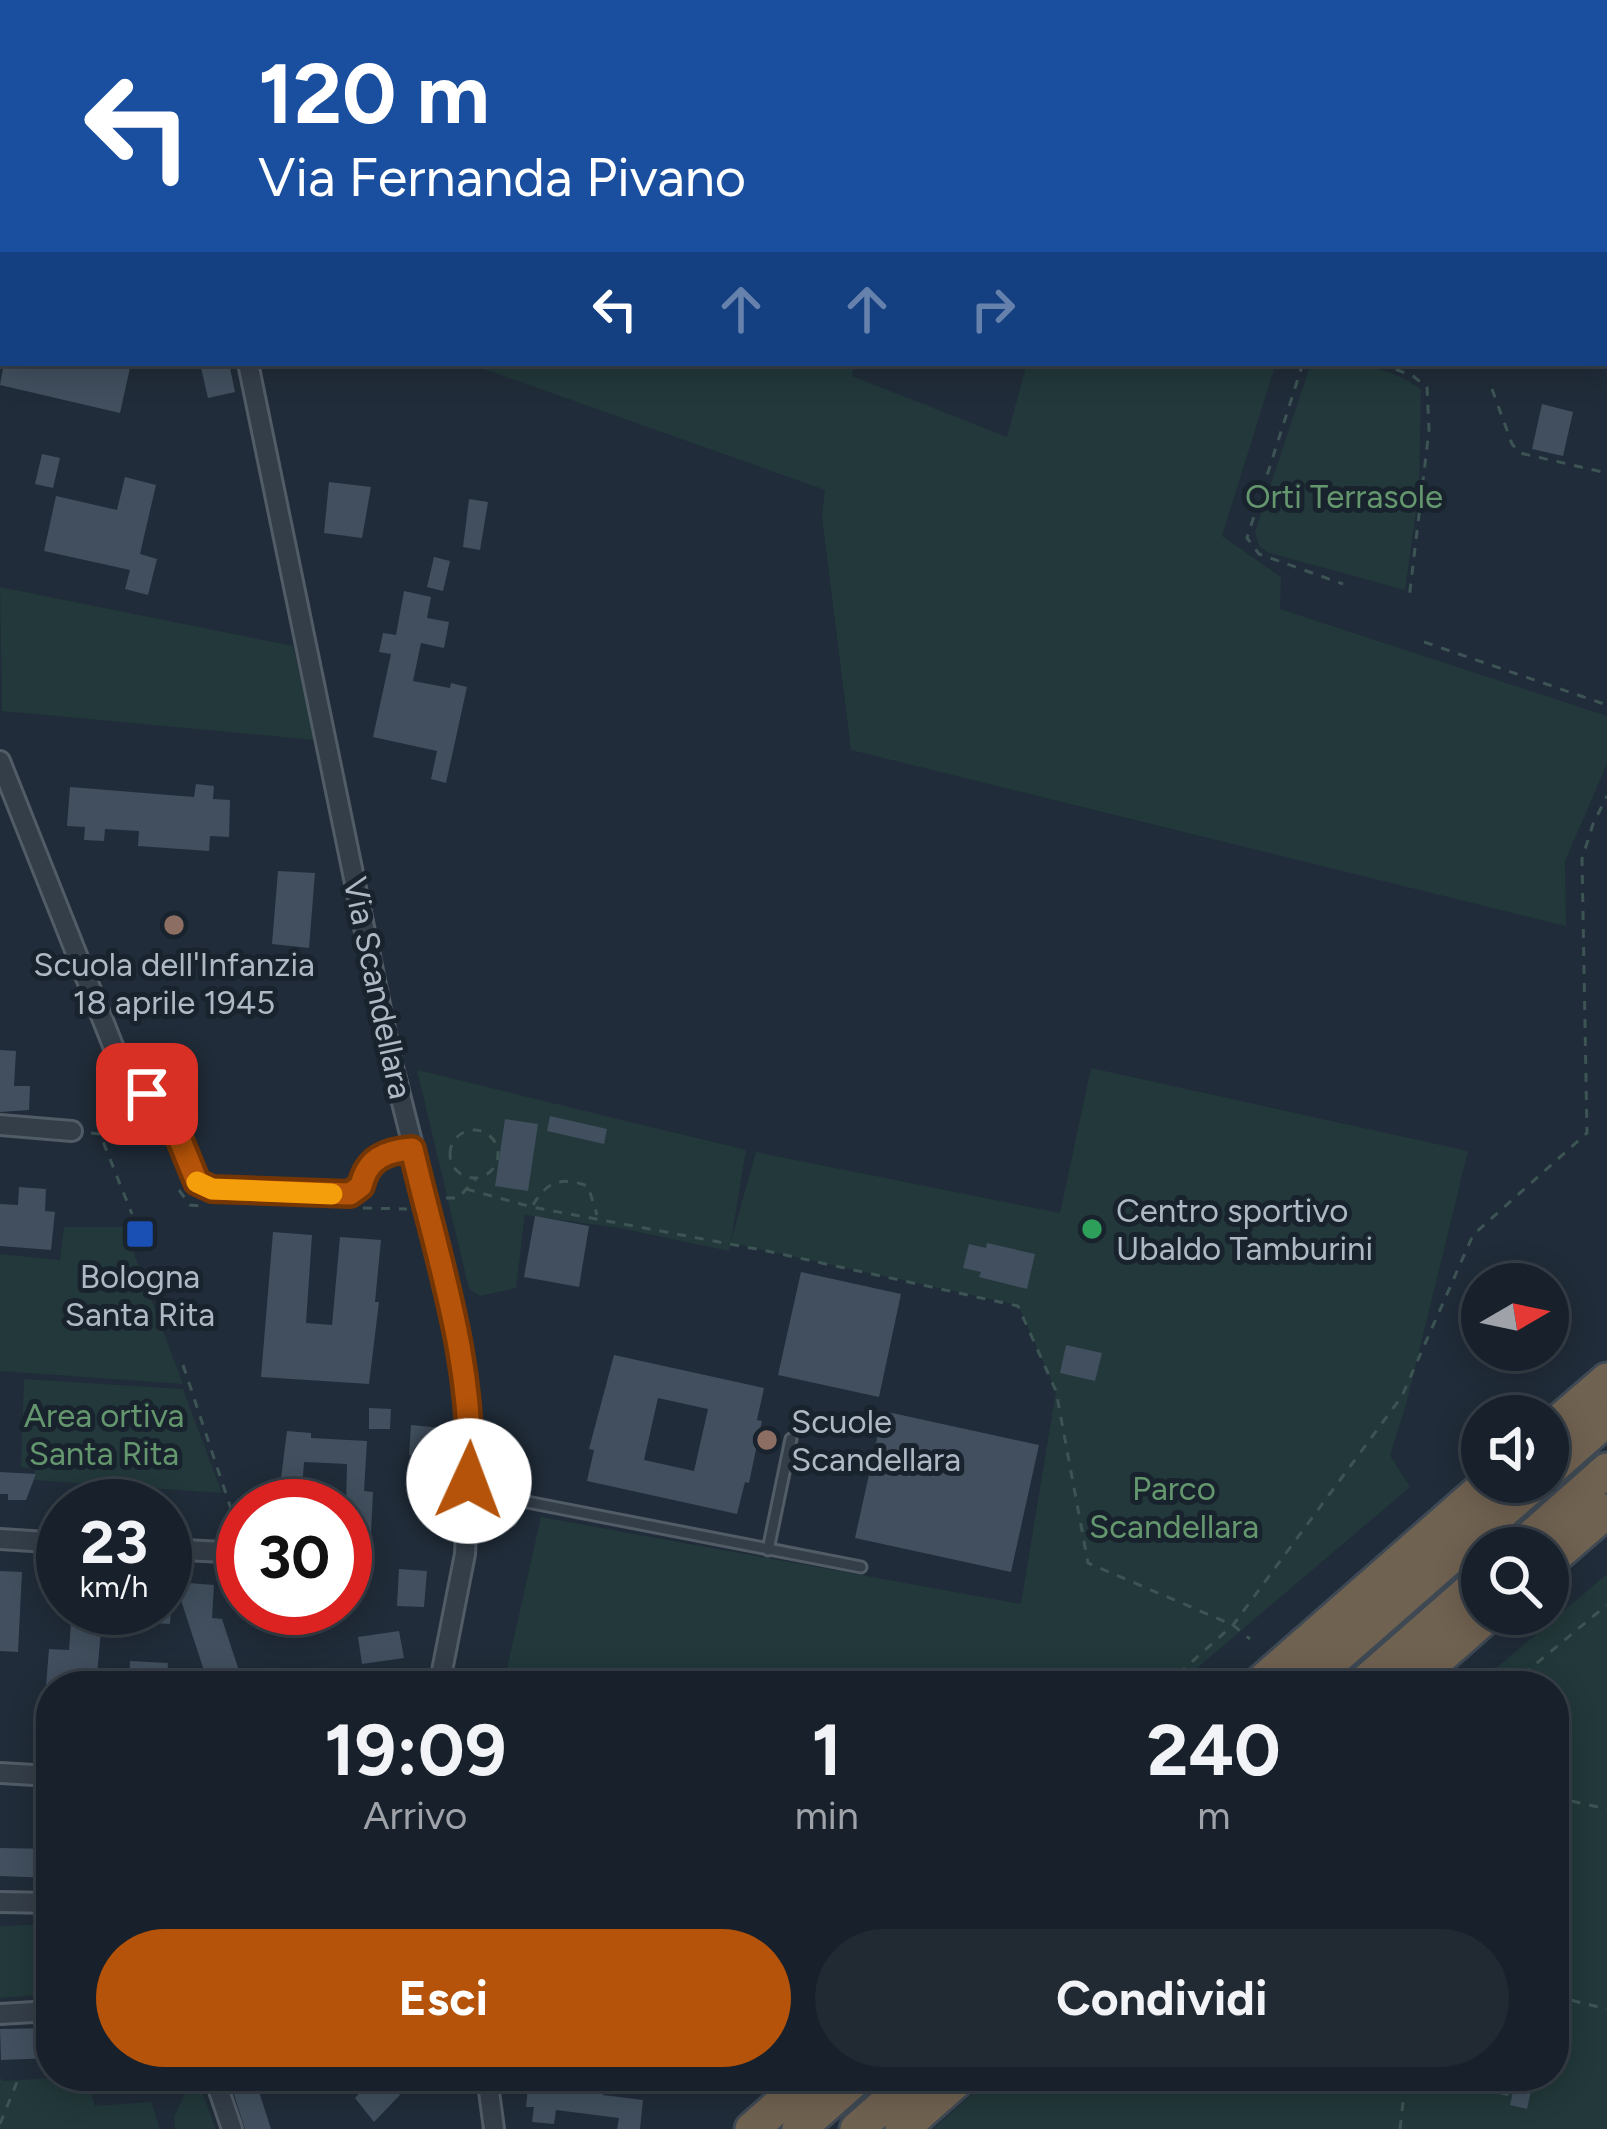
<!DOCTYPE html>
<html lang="it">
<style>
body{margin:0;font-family:Figtree,sans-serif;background:#212933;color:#f1f3f6;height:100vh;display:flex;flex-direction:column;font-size:45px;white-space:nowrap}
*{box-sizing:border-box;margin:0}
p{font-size:39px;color:#9fa3a9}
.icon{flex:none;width:66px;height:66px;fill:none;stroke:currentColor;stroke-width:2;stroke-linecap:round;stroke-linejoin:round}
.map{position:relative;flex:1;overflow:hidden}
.details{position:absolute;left:36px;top:1671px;width:1533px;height:420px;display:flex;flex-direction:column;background:#18212b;border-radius:48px;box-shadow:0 6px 30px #0003,0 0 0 3px #363e47}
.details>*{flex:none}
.banner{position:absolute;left:0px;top:0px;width:1608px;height:366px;box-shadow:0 6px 30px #0003,0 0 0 3px #363e47;background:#1a4fa0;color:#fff;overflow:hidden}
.needle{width:78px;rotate:81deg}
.controls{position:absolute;left:1461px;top:1263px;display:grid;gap:24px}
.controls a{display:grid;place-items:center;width:108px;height:108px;border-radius:50%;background:#18212b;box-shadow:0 6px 30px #0003,0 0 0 3px #363e47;font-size:60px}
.speed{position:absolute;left:36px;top:1479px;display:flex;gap:24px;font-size:60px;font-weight:700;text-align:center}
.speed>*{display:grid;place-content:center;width:156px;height:156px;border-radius:50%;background:#18212b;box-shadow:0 6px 30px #0003,0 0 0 3px #363e47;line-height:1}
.speed small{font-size:30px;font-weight:400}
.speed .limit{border:18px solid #d22;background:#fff;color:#111}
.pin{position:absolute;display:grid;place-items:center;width:102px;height:102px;color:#fff;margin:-51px;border-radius:24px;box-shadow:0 6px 18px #0006}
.me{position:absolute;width:132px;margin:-66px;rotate:2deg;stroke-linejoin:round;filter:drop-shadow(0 0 9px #0008)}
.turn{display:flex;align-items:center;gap:42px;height:252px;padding:0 60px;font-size:54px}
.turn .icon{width:156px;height:156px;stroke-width:2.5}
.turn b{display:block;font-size:84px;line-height:102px}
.lanes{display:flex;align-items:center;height:114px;padding:0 60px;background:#0003;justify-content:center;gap:60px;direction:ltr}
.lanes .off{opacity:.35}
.eta{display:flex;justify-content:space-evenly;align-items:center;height:204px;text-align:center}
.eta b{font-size:72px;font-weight:700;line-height:84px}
.cta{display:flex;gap:24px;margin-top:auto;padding:24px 60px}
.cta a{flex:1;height:138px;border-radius:72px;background:#b45309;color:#fff;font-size:48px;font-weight:700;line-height:138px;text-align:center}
.cta a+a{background:#212933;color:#f1f3f6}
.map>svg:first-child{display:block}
.green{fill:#22383a}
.building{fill:#414f5e;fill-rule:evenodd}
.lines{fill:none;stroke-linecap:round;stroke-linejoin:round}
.lane-casing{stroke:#515c67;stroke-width:15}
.street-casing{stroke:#515c67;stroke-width:24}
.highway-casing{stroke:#3e4954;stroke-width:39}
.path{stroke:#3d5454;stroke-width:3;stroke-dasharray:9 9;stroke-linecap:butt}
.lane{stroke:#343e49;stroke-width:9}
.street{stroke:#343e49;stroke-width:18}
.highway{stroke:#706251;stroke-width:33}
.route-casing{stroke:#753606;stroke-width:30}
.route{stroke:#b45309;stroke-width:21}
.slow{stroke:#f59e0b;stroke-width:21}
.education-dot{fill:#8d6e63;stroke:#19232e;stroke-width:4.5}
.leisure-dot{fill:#2e9e5b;stroke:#19232e;stroke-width:4.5}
.transit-dot{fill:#1a4fb4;stroke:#19232e;stroke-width:4.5}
.labels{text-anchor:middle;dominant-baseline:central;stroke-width:10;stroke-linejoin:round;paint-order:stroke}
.park-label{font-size:33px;fill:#65976e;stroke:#19232e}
.poi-label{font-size:33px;fill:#aeb9c6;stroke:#19232e}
.street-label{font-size:33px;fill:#aeb9c6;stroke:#19232e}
</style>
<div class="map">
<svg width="1607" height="2129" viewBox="0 0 1607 2129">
<rect width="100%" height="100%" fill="#202c39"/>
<path class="green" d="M 924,0 L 1356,0 L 1355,3 Z
M 467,363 L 854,363 L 852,376 L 1007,437 L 1027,363 L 1276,363 L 1222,536 L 1281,577 L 1280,609 L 1607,716 L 1607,764 L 1565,861 L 1566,926 L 851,750 L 822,516 L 825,490 Z
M 1311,363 C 1351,363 1387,365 1421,389 L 1419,490 L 1405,590 L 1269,553 L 1259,546 L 1255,532 Z
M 0,587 L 293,646 L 315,740 L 2,711 Z
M 1091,1068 L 1468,1151 L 1407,1401 L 1390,1455 L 1410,1487 L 1176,1686 L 503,1686 L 541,1517 L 1021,1604 L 1056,1391 L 1018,1305 L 731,1243 L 729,1251 L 619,1228 L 525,1215 L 516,1288 L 480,1296 L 469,1289 L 417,1070 L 746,1150 L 731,1241 L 756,1152 L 1060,1213 Z
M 64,1227 L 124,1227 L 183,1384 L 0,1371 L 0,1254 L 60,1260 Z
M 24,1379 L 183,1389 L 222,1493 L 34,1480 L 35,1469 L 21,1467 Z
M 1607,1574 L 1607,2129 L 933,2129 L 993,2076 L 1554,2076 L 1554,1686 L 1475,1686 Z
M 51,1924 L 51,1994 L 0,1998 L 0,1926 Z
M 86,2076 L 95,2106 L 151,2102 L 160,2129 L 0,2129 L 0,2078 L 3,2081 Z
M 200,2087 L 216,2129 L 175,2129 L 174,2117 L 186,2091 Z"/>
<path class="building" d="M 4,363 L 131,363 L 120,413 L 0,385 Z
M 207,363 L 229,363 L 235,392 L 208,398 L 201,368 Z
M 1542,404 L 1573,412 L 1563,456 L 1532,449 Z
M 42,454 L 60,458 L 53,488 L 35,484 Z
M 125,477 L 156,485 L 140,554 L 157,559 L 148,595 L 125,589 L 130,570 L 44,551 L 56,496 L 117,510 Z
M 329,482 L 371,487 L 362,538 L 324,533 Z
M 469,499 L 488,502 L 480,550 L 463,547 Z
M 434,557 L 450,561 L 443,591 L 427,587 Z
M 404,591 L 431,597 L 427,618 L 449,622 L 444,648 L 421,643 L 413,681 L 450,688 L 451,683 L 467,687 L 446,783 L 431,779 L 437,751 L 373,737 L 391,654 L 379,652 L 383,633 L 396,635 Z
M 196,784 L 214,786 L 213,799 L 230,800 L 229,837 L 210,836 L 209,851 L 138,846 L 139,831 L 105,829 L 104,841 L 84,840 L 85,827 L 67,826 L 70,787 L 194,797 Z
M 278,871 L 315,873 L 309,948 L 272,944 Z
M 0,1050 L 16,1051 L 14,1086 L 30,1086 L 29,1110 L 0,1112 Z
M 550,1116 L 607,1129 L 604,1144 L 547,1131 Z
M 505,1119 L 538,1124 L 528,1191 L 495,1186 Z
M 19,1187 L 46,1189 L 45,1211 L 55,1212 L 51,1250 L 0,1246 L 0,1204 L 18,1205 Z
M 535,1216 L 589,1226 L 579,1287 L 524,1277 Z
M 273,1232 L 312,1235 L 306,1323 L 332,1325 L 340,1237 L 381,1240 L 375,1302 L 379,1302 L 369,1384 L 261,1377 Z
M 987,1243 L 1035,1254 L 1027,1289 L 979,1277 L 981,1272 L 963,1268 L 969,1244 L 986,1248 Z
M 801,1272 L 901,1294 L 879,1397 L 778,1375 Z
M 1066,1345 L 1102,1353 L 1095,1381 L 1060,1373 Z
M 614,1355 L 764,1388 L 757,1420 L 762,1421 L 749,1483 L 745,1482 L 737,1514 L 587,1481 L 594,1450 L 589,1449 ZM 658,1398 L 708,1409 L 694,1471 L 644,1460 Z
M 369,1408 L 391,1409 L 390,1429 L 369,1429 Z
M 883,1411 L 1039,1445 L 1011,1572 L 855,1538 Z
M 411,1425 L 442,1428 L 444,1458 L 409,1455 Z
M 287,1431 L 311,1433 L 311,1438 L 367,1441 L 364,1491 L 373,1492 L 370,1553 L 345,1552 L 347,1464 L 304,1462 L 301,1502 L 278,1501 Z
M 0,1472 L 36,1474 L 26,1500 L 8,1500 L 8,1494 L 0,1494 Z
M 399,1569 L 427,1571 L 424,1607 L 397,1606 Z
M 0,1571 L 22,1572 L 18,1652 L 0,1651 Z
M 175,1582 L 214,1585 L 212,1618 L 222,1619 L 244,1686 L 209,1686 Z
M 72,1608 L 103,1608 L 96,1686 L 46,1686 L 49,1649 L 69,1650 Z
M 105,1608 L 171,1608 L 170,1624 L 105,1620 Z
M 399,1631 L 404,1658 L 362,1664 L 358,1637 Z
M 130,1661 L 168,1663 L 166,1686 L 129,1686 Z
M 0,1848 L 51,1849 L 51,1878 L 0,1876 Z
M 51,2028 L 51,2058 L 1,2060 L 0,2029 Z
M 228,2076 L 254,2076 L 271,2129 L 245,2129 Z
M 375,2076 L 384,2076 L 400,2095 L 374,2122 L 355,2098 Z
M 529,2076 L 606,2076 L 603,2095 L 643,2100 L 640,2129 L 617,2129 L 619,2118 L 556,2110 L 554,2124 L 532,2122 L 534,2107 L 526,2107 Z
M 1448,2076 L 1513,2076 L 1508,2096 L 1447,2082 Z
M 1514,2087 L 1531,2091 L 1527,2109 L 1510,2105 Z"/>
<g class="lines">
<defs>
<path id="lane" d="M 510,1520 L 522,1501 L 861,1567
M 768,1550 L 791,1439"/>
<path id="street" d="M 910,0 L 917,3
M 237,3 L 238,0
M 646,3 L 647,0
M 1551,3 L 1552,0
M 248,363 L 392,1063 L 449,1288 L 466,1379 L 470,1449 L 465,1554 L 439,1686
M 0,761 L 125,1076 L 173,1123 L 197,1182 L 212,1189 L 350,1194 L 361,1186 C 367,1158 386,1151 412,1149
M 0,1125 L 72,1131
M 0,1539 L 63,1543
M 165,1549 L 243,1553
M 0,1773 L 51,1776
M 0,1902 L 51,1903
M 0,2014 L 51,2011
M 214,2076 L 232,2129
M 487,2076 L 494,2129"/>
<path id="highway" d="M 1548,1431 L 1607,1380
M 1548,1471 L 1607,1419
M 1519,1548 L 1607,1470
M 1548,1562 L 1607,1511
M 1257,1686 L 1490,1482
M 1303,1686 L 1536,1482
M 1361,1686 L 1482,1580
M 1407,1686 L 1489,1614
M 752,2129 L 812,2076
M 799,2129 L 859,2076
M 857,2129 L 917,2076
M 902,2129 L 962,2076"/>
</defs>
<use href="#lane" class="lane-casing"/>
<use href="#street" class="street-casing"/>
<use href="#highway" class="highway-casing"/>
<path class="path" d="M 970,3 L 973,0
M 1344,3 L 1345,0
M 1420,3 L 1421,0
M 1303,363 L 1247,538 L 1259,554 L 1343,584
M 1379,363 L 1413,376 L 1427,387 L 1429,430 L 1409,599
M 1492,389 L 1512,444 L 1520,453 L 1607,473
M 1424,642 L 1607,705
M450 1154a24 24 0 1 1 48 0a24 24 0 1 1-48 0Z
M 91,1133 L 100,1134 L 132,1214
M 466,1189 L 532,1207 L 767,1251 L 1018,1306 L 1056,1391 L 1088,1563 L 1233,1625 L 1250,1639
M 179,1190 L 190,1205 L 203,1206
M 446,1198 L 458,1198 L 476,1179
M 533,1205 C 548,1180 561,1177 588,1186 L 597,1215
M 363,1208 L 407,1209
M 183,1365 L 239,1533
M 1165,1686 L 1233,1625 L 1402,1396 L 1473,1235 L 1587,1133 L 1582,859 L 1593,824 L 1607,796
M 1509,1686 L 1607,1605
M 1554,1797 L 1607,1809
M 1554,1996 L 1607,2009
M 0,2124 L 19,2077
M 1400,2129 L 1406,2076"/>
<use href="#lane" class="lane"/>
<use href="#street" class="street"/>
<use href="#highway" class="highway"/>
</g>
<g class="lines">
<defs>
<path id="route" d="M 147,1094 L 173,1123 L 197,1182 L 212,1189 L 350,1194 L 361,1186 C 367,1159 385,1151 412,1149 C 438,1260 475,1365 469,1481"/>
</defs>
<use href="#route" class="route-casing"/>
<use href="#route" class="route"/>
<path class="slow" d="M 197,1182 L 212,1189 L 332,1194"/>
</g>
<g class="education-dot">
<circle cx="174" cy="925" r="12"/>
<circle cx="767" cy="1440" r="12"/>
</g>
<circle class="leisure-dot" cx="1092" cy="1229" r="12"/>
<rect class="transit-dot" x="125" y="1219" width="30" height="30" rx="6"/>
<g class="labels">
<g class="park-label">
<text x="1344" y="496">Orti Terrasole</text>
<text x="104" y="1415">Area ortiva<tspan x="104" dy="38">Santa Rita</tspan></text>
<text x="1174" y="1488">Parco<tspan x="1174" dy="38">Scandellara</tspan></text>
</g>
<g class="poi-label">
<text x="174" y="964">Scuola dell'Infanzia<tspan x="174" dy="38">18 aprile 1945</tspan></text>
<text x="1116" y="1210" text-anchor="start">Centro sportivo<tspan x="1116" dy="38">Ubaldo Tamburini</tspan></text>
<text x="140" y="1276">Bologna<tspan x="140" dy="38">Santa Rita</tspan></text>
<text x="791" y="1421" text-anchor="start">Scuole<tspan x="791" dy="38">Scandellara</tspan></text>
</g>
<g class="street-label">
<text transform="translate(378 988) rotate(78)">Via Scandellara</text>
</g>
</g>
</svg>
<div class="controls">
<a><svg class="needle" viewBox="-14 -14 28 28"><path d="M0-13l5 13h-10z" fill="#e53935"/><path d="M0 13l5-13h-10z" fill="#9fa3a9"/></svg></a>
<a><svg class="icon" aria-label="sound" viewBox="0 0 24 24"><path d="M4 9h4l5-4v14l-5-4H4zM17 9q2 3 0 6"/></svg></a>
<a><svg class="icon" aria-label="search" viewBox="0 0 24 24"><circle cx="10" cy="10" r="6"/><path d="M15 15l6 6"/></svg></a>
</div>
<div class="speed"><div>23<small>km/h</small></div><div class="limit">30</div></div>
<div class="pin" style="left:147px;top:1094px;background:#d93025"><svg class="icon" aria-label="arrive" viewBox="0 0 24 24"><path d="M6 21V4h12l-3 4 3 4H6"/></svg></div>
<svg class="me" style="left:469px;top:1481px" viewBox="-20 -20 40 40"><circle r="19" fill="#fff"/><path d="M0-13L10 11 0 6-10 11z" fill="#b45309"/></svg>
<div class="banner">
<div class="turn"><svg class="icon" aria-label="left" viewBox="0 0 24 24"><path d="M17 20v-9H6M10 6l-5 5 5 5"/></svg><div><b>120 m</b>Via Fernanda Pivano</div></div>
<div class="lanes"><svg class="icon" aria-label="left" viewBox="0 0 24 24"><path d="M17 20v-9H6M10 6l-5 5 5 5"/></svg><svg class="icon off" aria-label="ahead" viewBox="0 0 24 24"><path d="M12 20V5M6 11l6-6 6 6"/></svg><svg class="icon off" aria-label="ahead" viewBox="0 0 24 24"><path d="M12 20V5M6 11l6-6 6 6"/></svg><svg class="icon off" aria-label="right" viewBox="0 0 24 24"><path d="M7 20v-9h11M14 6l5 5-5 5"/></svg></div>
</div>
<section class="details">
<div class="eta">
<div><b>19:09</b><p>Arrivo</p></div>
<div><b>1</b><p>min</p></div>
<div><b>240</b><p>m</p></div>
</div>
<div class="cta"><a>Esci</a><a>Condividi</a></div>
</section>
</div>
